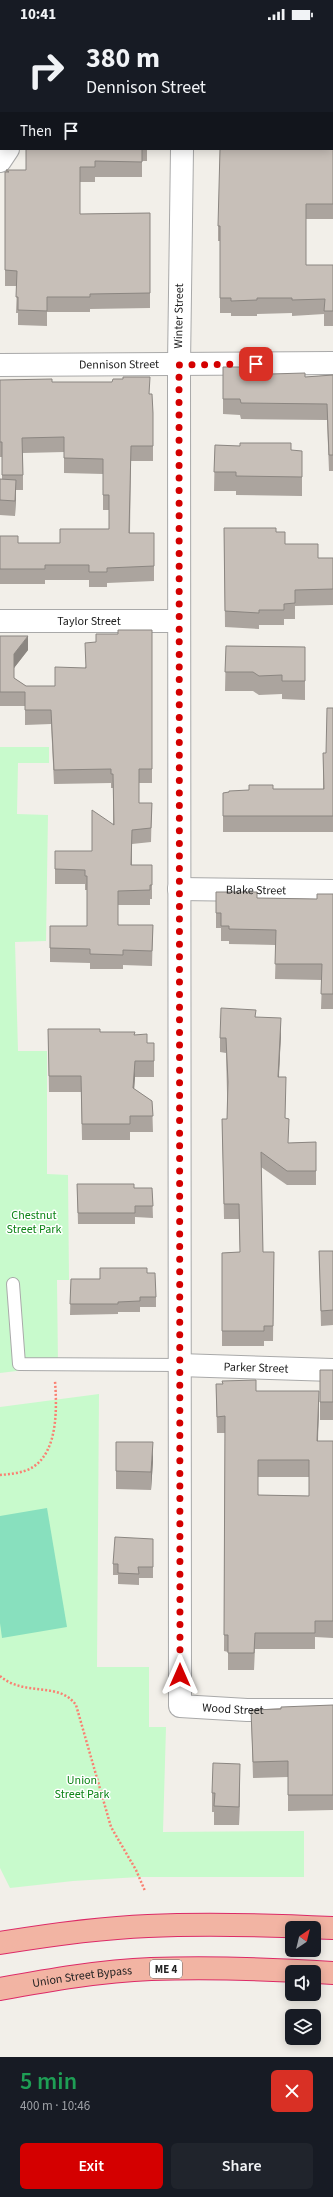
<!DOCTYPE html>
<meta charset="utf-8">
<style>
body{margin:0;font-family:"Source Sans 3",sans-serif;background:#20242c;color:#f1f3f6;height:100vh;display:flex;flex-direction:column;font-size:15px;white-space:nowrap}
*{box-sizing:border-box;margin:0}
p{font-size:13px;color:#9ea1a6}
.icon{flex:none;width:22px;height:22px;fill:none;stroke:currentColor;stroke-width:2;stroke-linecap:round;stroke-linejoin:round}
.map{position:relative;height:2029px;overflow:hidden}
.sheet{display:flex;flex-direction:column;background:#171b24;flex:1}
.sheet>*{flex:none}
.guide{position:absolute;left:0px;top:0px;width:333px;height:122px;box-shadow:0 2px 10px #0003;background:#171b24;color:#f1f3f6;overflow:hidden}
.needle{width:26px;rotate:35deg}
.tools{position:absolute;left:285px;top:1893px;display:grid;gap:8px}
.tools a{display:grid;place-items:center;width:36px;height:36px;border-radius:6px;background:#171b24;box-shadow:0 2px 10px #0003;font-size:20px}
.pin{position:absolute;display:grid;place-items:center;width:34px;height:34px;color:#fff;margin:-17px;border-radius:8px;box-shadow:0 2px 6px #0006}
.me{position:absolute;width:44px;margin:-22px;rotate:0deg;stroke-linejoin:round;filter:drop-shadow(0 0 3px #0008)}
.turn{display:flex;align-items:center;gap:14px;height:84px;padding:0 20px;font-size:18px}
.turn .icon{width:52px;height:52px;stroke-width:2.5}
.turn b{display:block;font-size:28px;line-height:34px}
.then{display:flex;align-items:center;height:38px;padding:0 20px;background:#0003;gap:8px;font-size:15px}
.round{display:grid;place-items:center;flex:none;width:42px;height:42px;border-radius:6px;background:#20242c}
.head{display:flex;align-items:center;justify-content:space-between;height:68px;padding:0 20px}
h1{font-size:24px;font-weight:600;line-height:30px;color:#1e9e55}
.cta{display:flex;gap:8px;margin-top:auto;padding:8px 20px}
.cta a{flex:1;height:46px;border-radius:6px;background:#d40000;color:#fff;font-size:16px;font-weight:600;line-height:46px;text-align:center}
.cta a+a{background:#20242c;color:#f1f3f6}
.status{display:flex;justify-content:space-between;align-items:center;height:28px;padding:0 20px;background:#171b24;direction:ltr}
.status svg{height:11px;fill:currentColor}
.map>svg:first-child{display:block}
.park{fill:#c8facc}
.pitch{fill:#88e0be}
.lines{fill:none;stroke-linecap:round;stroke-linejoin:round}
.service-casing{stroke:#a9a9a9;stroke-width:14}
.minor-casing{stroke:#a9a9a9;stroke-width:24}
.tertiary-casing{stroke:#a9a9a9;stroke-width:24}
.trunk-casing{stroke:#dc2a67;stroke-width:24}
.path{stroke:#fa8072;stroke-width:2.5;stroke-dasharray:2 2;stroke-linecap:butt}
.service{stroke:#fff;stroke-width:12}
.minor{stroke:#fff;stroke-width:22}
.tertiary{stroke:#fff;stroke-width:22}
.trunk{stroke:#f2b4a3;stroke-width:22}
.wall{fill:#aba49e;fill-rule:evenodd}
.shaded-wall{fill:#8b8681}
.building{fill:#c7bfb8;stroke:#8b8681;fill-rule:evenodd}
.route{stroke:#d40000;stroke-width:7;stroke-dasharray:0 12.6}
.labels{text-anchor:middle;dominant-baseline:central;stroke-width:3;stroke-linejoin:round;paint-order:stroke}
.shield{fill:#fff;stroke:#646464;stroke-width:1}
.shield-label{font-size:11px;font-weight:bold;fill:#222}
.street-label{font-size:12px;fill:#222;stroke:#fff}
.park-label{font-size:12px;fill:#0c8416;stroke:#fff}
</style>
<div class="status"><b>10:41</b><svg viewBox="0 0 49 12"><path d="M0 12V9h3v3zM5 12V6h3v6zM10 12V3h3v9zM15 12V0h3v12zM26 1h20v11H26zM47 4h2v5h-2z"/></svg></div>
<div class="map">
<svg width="333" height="2029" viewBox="0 0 333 2029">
<rect width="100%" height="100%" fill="#f2efe9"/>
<path class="park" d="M 0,719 L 49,719 L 49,735 L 18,735 L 17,786 L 48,787 L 46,913 L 15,914 L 18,1023 L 47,1023 L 47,1146 L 68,1147 L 69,1252 L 57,1252 L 58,1338 L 0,1345 Z
M 99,1366 L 97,1639 L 149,1639 L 149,1699 L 166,1699 L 163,1804 L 304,1803 L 304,1849 L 139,1849 L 73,1853 L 10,1860 L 0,1840 L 0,1379 Z"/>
<path class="pitch" d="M 47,1480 L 67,1599 L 2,1610 L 0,1595 L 0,1488 Z"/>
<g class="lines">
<defs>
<path id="service" d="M 13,1256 L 19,1336 L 179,1337"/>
<g id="minor">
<path d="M 183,1 L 183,0"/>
<path id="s1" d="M 182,121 L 179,337 L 180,1678 L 247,1682 L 333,1682"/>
<path d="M 0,133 L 8,121"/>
<path id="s2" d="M 0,593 L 179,593"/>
<path id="s3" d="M 179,861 L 333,863"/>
<path id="s4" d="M 179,1337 L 333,1342"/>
</g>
<g id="tertiary">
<path id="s5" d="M 0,337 L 333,335"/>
</g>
<g id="trunk">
<path d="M 0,1915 C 49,1907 98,1900 148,1898 C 209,1895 271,1897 333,1900"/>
<path id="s6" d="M 0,1961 C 49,1952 101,1943 151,1941 C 212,1939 272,1941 333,1945"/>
</g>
</defs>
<use href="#service" class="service-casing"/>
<use href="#minor" class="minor-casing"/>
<use href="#tertiary" class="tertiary-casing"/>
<use href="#trunk" class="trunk-casing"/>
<path class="path" d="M 0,1447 C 10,1446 24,1445 33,1439 C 58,1423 57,1380 55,1353
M 0,1648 C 24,1669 59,1653 76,1677 L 111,1799 L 136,1842 L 145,1863"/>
<use href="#service" class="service"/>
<use href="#minor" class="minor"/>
<use href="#tertiary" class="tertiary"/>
<use href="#trunk" class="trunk"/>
</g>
<path class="wall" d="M 333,0 L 333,26 L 332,26 L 332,1 Z
M 333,110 L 333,191 L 306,191 L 306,237 L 333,237 L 333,298 L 324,298 L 324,286 L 292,288 L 292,285 L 257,286 L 257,288 L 231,288 L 231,285 L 220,285 L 220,213 L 218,213 L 218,198 Z
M 26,121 L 147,121 L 147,133 L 142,133 L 142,149 L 95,149 L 95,154 L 80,154 L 80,186 L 150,185 L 150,280 L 90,281 L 90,284 L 47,284 L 47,298 L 18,297 L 18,285 L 16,285 L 17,258 L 5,258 L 5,144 L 6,144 L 6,142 L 26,142 Z
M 223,339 L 270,346 L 305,349 L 333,347 L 333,443 L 329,443 L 327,392 L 241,391 L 240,387 L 223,386 Z
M 0,352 L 52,354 L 150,366 L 153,385 L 153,433 L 131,433 L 130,505 L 154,538 L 154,553 L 107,555 L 107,559 L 89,559 L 89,552 L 45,552 L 45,556 L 0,556 L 0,508 L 18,515 L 60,515 L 109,501 L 109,482 L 103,482 L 103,446 L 64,445 L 64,424 L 23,425 L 23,462 L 16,462 L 15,488 L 0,487 L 0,451 L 2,451 L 2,429 L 0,429 Z
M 215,417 L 291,422 L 302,441 L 302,468 L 236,467 L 236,463 L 214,463 Z
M 224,500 L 276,504 L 285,516 L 318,530 L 333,530 L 333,577 L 295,578 L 295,591 L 284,591 L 284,597 L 259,597 L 259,601 L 225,599 Z
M 152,602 L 152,755 L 139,755 L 139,775 L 152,775 L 151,814 L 132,816 L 132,837 L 152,837 L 152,871 L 150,871 L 150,877 L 118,877 L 118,897 L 153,897 L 152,938 L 123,937 L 123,941 L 90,941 L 90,935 L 50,934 L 50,898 L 87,898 L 87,862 L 85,862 L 85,856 L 55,856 L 55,841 L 92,823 L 113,797 L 113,760 L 111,760 L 111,755 L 54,756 L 51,696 L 25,697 L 25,678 L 0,678 L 0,608 L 28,622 L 14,640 L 14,650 L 26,658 L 55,658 L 85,640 L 96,614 L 118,606 Z
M 226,618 L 305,619 L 305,672 L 282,671 L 282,666 L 259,667 L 253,663 L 225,663 Z
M 333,680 L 333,804 L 223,804 L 223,765 L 273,761 L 323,761 L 323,725 L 326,725 Z
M 216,864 L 257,870 L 317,871 L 333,866 L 333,981 L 321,981 L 322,952 L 275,951 L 276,917 L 229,916 L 229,913 L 221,913 L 221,900 L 216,900 Z
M 256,989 L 281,1005 L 279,1049 L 288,1115 L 316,1114 L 316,1157 L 287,1157 L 261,1139 L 263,1224 L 274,1224 L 273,1313 L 264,1313 L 264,1318 L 222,1318 L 222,1225 L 240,1224 L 239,1191 L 224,1191 L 222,1091 L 227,1091 L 227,1065 L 226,1025 L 220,1024 L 220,1010 Z
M 48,1001 L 135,1007 L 147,1015 L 154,1015 L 154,1049 L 135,1049 L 134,1061 L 152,1073 L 153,1104 L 130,1104 L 130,1112 L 82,1112 L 81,1064 L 49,1064 Z
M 77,1156 L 134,1160 L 152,1160 L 153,1190 L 135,1189 L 135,1196 L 78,1196 Z
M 319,1223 L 333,1223 L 333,1297 L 321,1298 Z
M 100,1240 L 147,1245 L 156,1269 L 156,1279 L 140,1279 L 140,1284 L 118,1284 L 118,1286 L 70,1287 L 71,1251 L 100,1251 Z
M 320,1342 L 333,1342 L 333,1392 L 320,1392 Z
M 216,1356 L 256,1363 L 319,1379 L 318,1413 L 333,1413 L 333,1610 L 315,1609 L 315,1621 L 255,1621 L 254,1642 L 228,1642 L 228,1624 L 224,1623 L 225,1405 L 217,1405 ZM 258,1449 L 309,1449 L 309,1468 L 258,1467 Z
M 153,1433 L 151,1462 L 116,1461 L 116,1443 Z
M 153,1511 L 153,1550 L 139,1550 L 139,1557 L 118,1556 L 118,1547 L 113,1547 L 113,1536 Z
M 333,1677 L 333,1782 L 288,1783 L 288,1749 L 253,1750 L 251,1682 Z
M 240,1755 L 239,1797 L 214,1797 L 214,1784 L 212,1784 L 212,1765 Z"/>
<path class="shaded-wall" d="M 16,452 L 16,467 L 15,488 L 15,473 Z
M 28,608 L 28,622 L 14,640 L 14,626 Z
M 132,802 L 132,816 L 131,851 L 131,837 Z
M 281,990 L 281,1005 L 278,1063 L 278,1049 Z
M 135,1033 L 135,1049 L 133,1076 L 133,1060 Z
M 319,1363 L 319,1379 L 317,1429 L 317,1413 Z
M 153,1414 L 153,1433 L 151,1462 L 151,1444 Z
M 240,1736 L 240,1755 L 239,1797 L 239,1779 Z"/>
<path class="building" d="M 22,0 L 49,0 L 49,1 L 22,1 Z
M 117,0 L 144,0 L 144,1 L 117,1 Z
M 219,0 L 333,0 L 333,9 L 332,9 L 332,1 L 219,1 Z
M 332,110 L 333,110 L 333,176 L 306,176 L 306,237 L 333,237 L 333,283 L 324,283 L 325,271 L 292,272 L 292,270 L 257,270 L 257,272 L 231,273 L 231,270 L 220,270 L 220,198 L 218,198 L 220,121 L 332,121 Z
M 26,121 L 142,121 L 142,134 L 95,133 L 95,139 L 80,139 L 80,186 L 150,185 L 150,265 L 90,266 L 90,269 L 47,269 L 47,283 L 18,282 L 18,269 L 16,269 L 17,243 L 5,242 L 5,144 L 9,144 L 6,142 L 26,142 Z
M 223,339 L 270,339 L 270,346 L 305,345 L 305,349 L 333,347 L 333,427 L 329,427 L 327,376 L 241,375 L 240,371 L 223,371 Z
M 123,349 L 150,349 L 149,366 L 152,366 L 153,385 L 153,418 L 131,418 L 129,505 L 154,505 L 154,538 L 107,540 L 107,544 L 89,544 L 89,537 L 45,537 L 45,541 L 0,541 L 0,508 L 18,508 L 18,515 L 60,515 L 60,501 L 109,501 L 109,467 L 103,467 L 103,431 L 64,430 L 64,409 L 22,410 L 23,447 L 2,447 L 2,414 L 0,414 L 0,352 L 52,351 L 52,354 L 112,354 L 113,351 L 123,351 Z
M 240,415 L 291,415 L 291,422 L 302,423 L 302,449 L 236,448 L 236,444 L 214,444 L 215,417 L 240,418 Z
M 0,451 L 16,452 L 15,473 L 0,472 Z
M 224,500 L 276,500 L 276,504 L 285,504 L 285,516 L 318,516 L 318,530 L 333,530 L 333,561 L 295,562 L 295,575 L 284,576 L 284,582 L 259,582 L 259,585 L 225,583 Z
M 118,602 L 152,602 L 152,741 L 139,741 L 139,775 L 152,775 L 151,800 L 132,802 L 131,837 L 152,837 L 152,857 L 150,857 L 150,862 L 118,863 L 118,897 L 153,897 L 152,923 L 123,922 L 123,927 L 90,926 L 90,921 L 50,920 L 50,898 L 87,898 L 87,848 L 85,848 L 85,842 L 55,841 L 55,823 L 92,823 L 92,782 L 114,797 L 113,746 L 111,746 L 111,741 L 54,742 L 51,682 L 25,682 L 25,664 L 0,664 L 0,608 L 28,608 L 14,626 L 14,650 L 26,658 L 55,658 L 55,639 L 86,640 L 85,615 L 96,614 L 96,606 L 118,606 Z
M 226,618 L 305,619 L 305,653 L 282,653 L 282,647 L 259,648 L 253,644 L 225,644 Z
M 327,680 L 333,680 L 333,788 L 223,788 L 223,765 L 229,764 L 229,763 L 249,762 L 249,757 L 273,757 L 273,761 L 324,761 L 323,725 L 326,725 Z
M 216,864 L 257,864 L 257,870 L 317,871 L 317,866 L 333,866 L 333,966 L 321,966 L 322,936 L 275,936 L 276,902 L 229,901 L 229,898 L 221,898 L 221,885 L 216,885 Z
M 221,980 L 256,982 L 255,989 L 281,990 L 278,1049 L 286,1049 L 285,1090 L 289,1091 L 288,1115 L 316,1114 L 316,1143 L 287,1143 L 261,1124 L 263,1224 L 274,1224 L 273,1298 L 264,1298 L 264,1303 L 222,1303 L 222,1225 L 240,1224 L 239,1176 L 224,1176 L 222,1091 L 227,1091 L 228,1054 L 226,1010 L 220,1010 Z
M 48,1001 L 100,1001 L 100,1004 L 135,1004 L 134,1007 L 147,1006 L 147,1015 L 154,1015 L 154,1033 L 135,1033 L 133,1060 L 152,1073 L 153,1088 L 130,1088 L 130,1096 L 82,1096 L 81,1048 L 49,1048 Z
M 77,1156 L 134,1156 L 134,1160 L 152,1160 L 153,1178 L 135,1178 L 135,1185 L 78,1185 Z
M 319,1223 L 333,1223 L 333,1282 L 321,1283 Z
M 100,1240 L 147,1240 L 147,1245 L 155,1245 L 156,1269 L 140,1269 L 140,1273 L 118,1274 L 118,1276 L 70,1276 L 71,1251 L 100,1251 Z
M 320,1342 L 333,1342 L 333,1374 L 320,1374 Z
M 256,1352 L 256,1363 L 319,1363 L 317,1413 L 333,1413 L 333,1593 L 315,1593 L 315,1605 L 255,1605 L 254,1625 L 228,1625 L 228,1607 L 224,1607 L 225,1388 L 217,1389 L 216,1356 L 223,1356 L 222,1353 ZM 258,1432 L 309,1432 L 309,1468 L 258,1467 Z
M 116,1414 L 153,1414 L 151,1444 L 116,1443 Z
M 115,1509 L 153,1511 L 153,1539 L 138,1539 L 139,1546 L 118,1545 L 118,1536 L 113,1536 Z
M 333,1677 L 333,1767 L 288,1767 L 288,1733 L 253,1734 L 251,1682 L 281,1681 L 281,1679 Z
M 213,1735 L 240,1736 L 239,1779 L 214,1778 L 215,1765 L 212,1765 Z"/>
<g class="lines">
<path class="route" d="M 180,1647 L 179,337 L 256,336"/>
</g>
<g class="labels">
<rect class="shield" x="150" y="1932" width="32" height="18" rx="3"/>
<g class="shield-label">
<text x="166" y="1941">ME 4</text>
</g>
<g class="street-label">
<text transform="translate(179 288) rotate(-89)">Winter Street</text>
<text stroke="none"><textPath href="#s5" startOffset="119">Dennison Street</textPath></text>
<text stroke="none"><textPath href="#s2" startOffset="89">Taylor Street</textPath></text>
<text stroke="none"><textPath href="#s3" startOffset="77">Blake Street</textPath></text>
<text stroke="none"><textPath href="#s4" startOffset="77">Parker Street</textPath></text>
<text stroke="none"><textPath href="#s1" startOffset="1610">Wood Street</textPath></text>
<text stroke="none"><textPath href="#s6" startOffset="83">Union Street Bypass</textPath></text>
</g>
<g class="park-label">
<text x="34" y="1187">Chestnut<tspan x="34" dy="14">Street Park</tspan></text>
<text x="82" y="1752">Union<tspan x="82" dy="14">Street Park</tspan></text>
</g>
</g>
</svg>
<div class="tools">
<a><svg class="needle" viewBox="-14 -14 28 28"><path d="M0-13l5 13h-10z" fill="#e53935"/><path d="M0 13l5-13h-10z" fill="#9ea1a6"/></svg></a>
<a><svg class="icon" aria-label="sound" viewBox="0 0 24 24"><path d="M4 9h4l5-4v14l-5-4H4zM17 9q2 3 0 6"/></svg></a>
<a><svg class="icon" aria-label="layers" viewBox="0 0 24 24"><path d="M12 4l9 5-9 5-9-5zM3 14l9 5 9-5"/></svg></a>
</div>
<div class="pin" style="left:256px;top:336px;background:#d93025"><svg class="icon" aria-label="arrive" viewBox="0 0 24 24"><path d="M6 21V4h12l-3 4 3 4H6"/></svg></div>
<svg class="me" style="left:180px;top:1647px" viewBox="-20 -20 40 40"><path d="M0-17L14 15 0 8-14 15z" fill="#d40000" stroke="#fff" stroke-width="4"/></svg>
<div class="guide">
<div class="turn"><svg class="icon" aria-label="right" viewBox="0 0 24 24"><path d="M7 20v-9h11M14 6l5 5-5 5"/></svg><div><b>380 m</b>Dennison Street</div></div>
<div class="then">Then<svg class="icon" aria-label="arrive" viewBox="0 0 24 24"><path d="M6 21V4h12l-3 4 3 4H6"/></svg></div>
</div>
</div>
<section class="sheet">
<div class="head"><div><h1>5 min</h1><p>400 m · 10:46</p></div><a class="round" style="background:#d93025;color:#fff"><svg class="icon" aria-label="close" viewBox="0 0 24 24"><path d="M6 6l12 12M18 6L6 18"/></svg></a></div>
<div class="cta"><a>Exit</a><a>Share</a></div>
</section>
